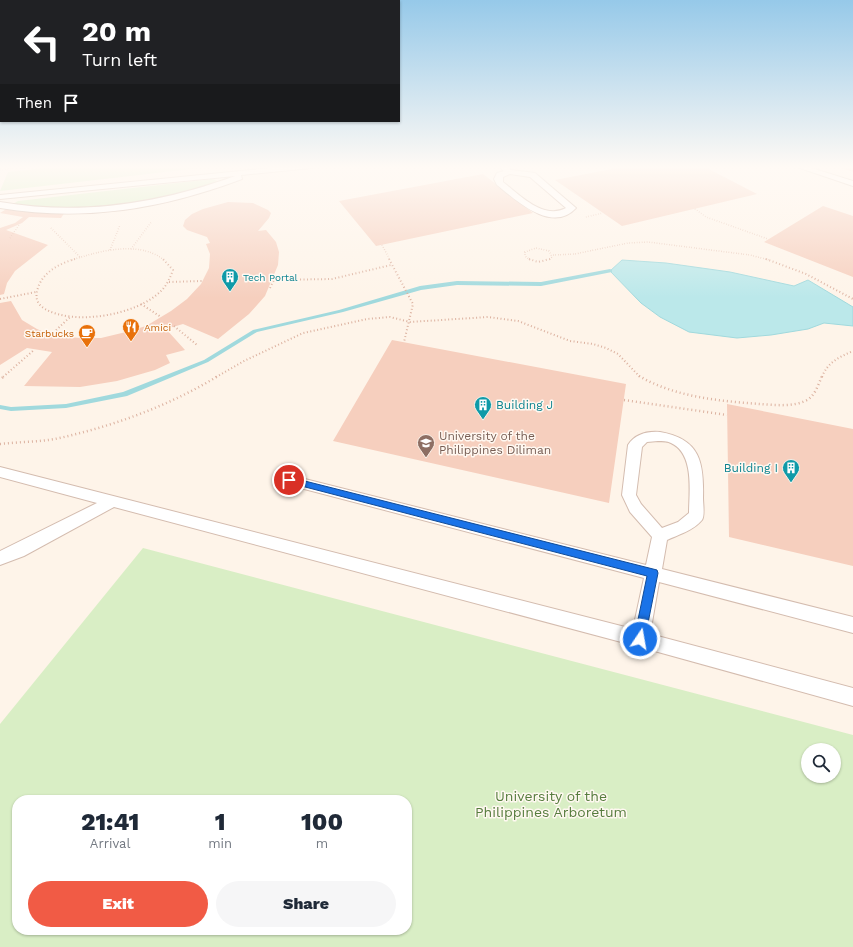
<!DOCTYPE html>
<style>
body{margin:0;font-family:"Work Sans",sans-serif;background:#f6f6f7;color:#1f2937;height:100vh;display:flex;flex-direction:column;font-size:15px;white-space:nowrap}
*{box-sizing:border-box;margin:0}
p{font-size:13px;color:#747a83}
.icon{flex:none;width:22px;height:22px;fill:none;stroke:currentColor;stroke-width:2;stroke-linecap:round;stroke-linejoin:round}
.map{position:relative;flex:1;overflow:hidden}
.side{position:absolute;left:12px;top:795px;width:400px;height:140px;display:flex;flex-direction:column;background:#fff;border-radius:16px;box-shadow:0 1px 3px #0004}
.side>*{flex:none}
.banner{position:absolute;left:0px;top:0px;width:400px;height:122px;box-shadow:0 1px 3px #0004;background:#202124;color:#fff;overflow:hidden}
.fabs{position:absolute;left:801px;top:743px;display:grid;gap:8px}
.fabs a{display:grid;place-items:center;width:40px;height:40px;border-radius:50%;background:#fff;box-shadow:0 1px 3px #0004;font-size:20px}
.pin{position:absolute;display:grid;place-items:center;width:34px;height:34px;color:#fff;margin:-17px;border:2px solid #fff;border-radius:50%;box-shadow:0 1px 4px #0007}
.me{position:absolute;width:44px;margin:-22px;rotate:12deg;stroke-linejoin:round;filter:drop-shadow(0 0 3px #0008)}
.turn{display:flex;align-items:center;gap:14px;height:84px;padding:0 16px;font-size:18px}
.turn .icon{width:52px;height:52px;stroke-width:2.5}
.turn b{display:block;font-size:28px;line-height:34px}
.then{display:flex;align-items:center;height:38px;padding:0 16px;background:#0003;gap:8px;font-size:15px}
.eta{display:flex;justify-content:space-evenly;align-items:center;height:68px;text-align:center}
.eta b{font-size:24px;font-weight:800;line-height:28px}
.cta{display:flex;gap:8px;margin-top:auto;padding:8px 16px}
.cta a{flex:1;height:46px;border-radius:24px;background:#f15b45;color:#fff;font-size:16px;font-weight:800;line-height:46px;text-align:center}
.cta a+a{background:#f6f6f7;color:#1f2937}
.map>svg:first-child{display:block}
.green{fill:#d9eec5;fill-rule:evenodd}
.water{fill:#bbe8ea;stroke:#a0d9dd}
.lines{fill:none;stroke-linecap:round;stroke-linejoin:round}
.stream{fill:#a0d9dd;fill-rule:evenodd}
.building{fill:#f6cfbe}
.lane-casing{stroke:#d4bcaf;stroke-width:2}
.path-far2{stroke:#dcb2a0;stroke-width:1.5;stroke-dasharray:0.5 2;stroke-linecap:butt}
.path-far1{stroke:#dcb2a0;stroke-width:2;stroke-dasharray:1 2.5;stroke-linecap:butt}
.path{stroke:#dcb2a0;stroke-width:2.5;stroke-dasharray:1 3;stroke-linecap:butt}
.lane{fill:#fff;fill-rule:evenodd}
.route{fill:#1a73e8;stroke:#114b97}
.labels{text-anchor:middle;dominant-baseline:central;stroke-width:3;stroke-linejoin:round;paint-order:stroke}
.far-culture-label{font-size:10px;fill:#0d838f;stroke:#fff8f1;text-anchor:start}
.far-food-label{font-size:10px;fill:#c56008;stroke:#fff8f1;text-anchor:start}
.culture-label{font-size:12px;fill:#0d838f;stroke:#fff8f1;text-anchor:start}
.education-label{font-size:12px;fill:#785e54;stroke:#fff8f1;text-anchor:start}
.near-park-label{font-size:14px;fill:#567c3d;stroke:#fff8f1}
</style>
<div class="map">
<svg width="853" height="947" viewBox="0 0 853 947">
<rect width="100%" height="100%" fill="#fef4e9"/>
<path class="green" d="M 63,166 L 217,166 L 0,191 L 8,172 Z
M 212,179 L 218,181 C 209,187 196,189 186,191 C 130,206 71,212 13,204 L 18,201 Z
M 143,548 L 853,735 L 853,947 L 0,947 L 0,724 ZM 808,750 L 834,750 L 834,776 L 808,776 ZM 17,800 L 407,800 L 407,930 L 17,930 Z"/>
<path class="water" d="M 622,260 L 666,263 L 730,272 L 794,286 L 808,280 L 853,307 L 853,326 L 824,323 L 808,329 L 771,335 L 737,338 L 689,332 L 660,317 L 641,303 L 610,271 Z"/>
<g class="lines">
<path class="stream" d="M 610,269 L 612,270 L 612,272 L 541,286 L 457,285 L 421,290 L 343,312 L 257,332 L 208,362 L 127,396 L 66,408 L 11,411 L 0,409 L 0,405 L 11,407 L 66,404 L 123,392 L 204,360 L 253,330 L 339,310 L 420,286 L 457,281 L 541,282 Z"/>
</g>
<path class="building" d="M 627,166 L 703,166 L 757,194 L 622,226 L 555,180 Z
M 842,166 L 853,166 L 853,172 L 839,167 Z
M 483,174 L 533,213 L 376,246 L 339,201 Z
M 228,202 L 253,203 L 268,210 L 271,213 L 269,218 L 258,231 L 266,230 L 276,242 L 279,252 L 278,265 L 265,296 L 249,314 L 218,339 L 183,324 L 166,329 L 185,350 L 166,355 L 170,363 L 155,370 L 117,381 L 80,387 L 24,386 L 52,352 L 27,348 L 0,365 L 0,303 L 11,301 L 22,320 L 37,329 L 51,335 L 80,338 L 101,338 L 126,332 L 146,326 L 171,311 L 187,299 L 201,284 L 209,268 L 210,254 L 206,244 L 210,243 L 207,237 L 187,230 L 183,226 L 185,220 L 192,214 L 203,209 Z
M 823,206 L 853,216 L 853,277 L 764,242 Z
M 8,208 L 65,212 L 61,218 L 29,217 L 22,223 L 6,230 L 48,245 L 15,271 L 7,283 L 4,294 L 0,295 L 0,228 L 15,223 L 23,217 L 0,213 Z
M 392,340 L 626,384 L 609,503 L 333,441 Z
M 727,404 L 853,429 L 853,566 L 729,537 Z"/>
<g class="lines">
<defs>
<path id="lane" d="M 291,166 L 315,166 L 311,168 L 241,175 L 242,179 C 162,209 85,222 0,208 L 0,202 C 81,216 158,204 235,176 L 0,199 L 0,195 Z
M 498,166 L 506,166 L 511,170 L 535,173 L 576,208 C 552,234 516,200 497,185 L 494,179 L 497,173 L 504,171 ZM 510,174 L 530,177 L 566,208 C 543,220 520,195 503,182 L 503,177 Z
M 794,166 L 805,166 L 853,181 L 853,186 Z
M 660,432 C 700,439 704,462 703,498 C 703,504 705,515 702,520 C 694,530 678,535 667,540 L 662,569 L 853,617 L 853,633 L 659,582 L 650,634 L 853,688 L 853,706 L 640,647 L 114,507 L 24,556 L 0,565 L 0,551 L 97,503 L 0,477 L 0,467 L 633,629 L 644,578 L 289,485 L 284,484 L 282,480 L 284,476 L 289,475 L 646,565 L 652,537 L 630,512 L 622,495 L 628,445 C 635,434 648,431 660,432 ZM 658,441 C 662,441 667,441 671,443 C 695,454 689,493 689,513 L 678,522 L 662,528 L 641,504 L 636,495 L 642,447 L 647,442 Z"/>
</defs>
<use href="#lane" class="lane-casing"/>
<path class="path-far2" d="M 0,170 L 44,166
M 695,209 L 706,217 L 768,239
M 586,217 L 603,213
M 51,228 L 80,257
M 10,238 L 19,225
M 382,245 L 390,260
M 131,249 L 152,221
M 110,250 L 120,225
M 553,255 L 575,254 L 628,243 L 648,242 L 750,255 L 769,260
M 72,260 C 99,251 139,240 164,260
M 530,260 L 525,256 L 525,252 L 536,248 L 549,251 L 552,257 L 549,260"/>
<path class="path-far1" d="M 75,259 C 61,263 45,271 39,285 C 35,295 35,303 45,309 C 75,326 137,315 161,291 C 167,285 170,278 173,270 L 163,259
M 389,259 L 413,304 L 404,342
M 529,259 L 538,262 L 550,259
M 766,259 L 806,274 L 853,299
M 169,282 L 202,281
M 270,288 L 274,280 L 332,279 L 391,265
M 0,299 L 36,292
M 141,304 L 161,317
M 174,326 L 197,345
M 51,335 L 70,317
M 3,377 L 34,350
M 216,377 L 246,360 L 303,333 L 367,319 L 390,317 L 410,322 L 488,317 L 518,321 L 570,341 L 593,344 L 606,348 L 618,354 L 640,377
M 822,377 C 827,363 839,357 853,351"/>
<path class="path" d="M 639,376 C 675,397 719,401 760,404 C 774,405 792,407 805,401 C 815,397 818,385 822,376
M 2,378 L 4,376
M 624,400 L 727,415
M 0,444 C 18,442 37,442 55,439 C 111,427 169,406 218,376"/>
<use href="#lane" class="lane"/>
</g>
<linearGradient id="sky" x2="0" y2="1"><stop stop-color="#96c9e9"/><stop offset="0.56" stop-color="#fffaf5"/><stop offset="1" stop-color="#fffaf5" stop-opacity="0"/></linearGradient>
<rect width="853" height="298" fill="url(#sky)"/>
<path class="route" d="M 289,477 L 657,570 L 658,573 L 644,643 L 640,644 L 636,643 L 634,639 L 647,576 L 286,482 L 286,478 Z"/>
<defs>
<symbol id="building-pin" viewBox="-11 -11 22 30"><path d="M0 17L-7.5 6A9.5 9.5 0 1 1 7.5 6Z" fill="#0f9aa8" stroke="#fff8f1"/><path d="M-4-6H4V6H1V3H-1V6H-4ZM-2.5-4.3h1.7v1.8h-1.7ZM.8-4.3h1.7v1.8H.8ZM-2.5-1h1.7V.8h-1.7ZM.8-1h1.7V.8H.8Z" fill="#fff"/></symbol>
<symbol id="restaurant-pin" viewBox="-11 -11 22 30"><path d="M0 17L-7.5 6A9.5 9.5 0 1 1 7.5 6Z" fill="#e8710a" stroke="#fff8f1"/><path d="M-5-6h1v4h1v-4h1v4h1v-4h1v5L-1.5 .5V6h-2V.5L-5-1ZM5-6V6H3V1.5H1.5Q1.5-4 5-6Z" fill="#fff"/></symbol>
<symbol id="cafe-pin" viewBox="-11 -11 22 30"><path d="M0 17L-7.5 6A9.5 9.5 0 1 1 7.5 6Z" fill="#e8710a" stroke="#fff8f1"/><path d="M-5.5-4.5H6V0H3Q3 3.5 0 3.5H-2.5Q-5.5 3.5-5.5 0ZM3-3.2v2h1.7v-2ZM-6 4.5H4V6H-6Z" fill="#fff"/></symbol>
<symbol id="university-pin" viewBox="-11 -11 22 30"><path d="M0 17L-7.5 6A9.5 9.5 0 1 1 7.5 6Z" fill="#8d6e63" stroke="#fff8f1"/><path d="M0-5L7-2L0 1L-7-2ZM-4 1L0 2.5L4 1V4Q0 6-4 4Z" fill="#fff"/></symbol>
</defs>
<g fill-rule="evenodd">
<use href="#building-pin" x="220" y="267" width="20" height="27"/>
<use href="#restaurant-pin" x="121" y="317" width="20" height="27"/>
<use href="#cafe-pin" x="77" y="323" width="20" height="27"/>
<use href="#building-pin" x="473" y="395" width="20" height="27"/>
<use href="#university-pin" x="416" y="433" width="20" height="27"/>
<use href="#building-pin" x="781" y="458" width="20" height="27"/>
</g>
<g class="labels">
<g class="far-culture-label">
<text x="243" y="277">Tech Portal</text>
</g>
<g class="far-food-label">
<text x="144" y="327">Amici</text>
<text x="74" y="333" text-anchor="end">Starbucks</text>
</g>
<g class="culture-label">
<text x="496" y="405">Building J</text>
<text x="778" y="468" text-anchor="end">Building I</text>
</g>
<g class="education-label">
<text x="439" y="436">University of the<tspan x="439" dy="14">Philippines Diliman</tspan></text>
</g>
<g class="near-park-label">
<text x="551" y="796">University of the<tspan x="551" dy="16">Philippines Arboretum</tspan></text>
</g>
</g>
</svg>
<div class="fabs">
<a><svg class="icon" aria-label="search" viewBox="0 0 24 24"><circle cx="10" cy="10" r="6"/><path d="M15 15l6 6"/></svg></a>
</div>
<div class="pin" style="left:289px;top:480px;background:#d93025"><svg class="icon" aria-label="arrive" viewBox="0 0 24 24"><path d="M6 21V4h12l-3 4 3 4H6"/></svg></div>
<svg class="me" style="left:640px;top:639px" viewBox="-20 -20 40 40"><circle r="17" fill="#1a73e8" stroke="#fff" stroke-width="3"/><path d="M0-11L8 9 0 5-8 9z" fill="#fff"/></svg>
<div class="banner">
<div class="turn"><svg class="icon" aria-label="left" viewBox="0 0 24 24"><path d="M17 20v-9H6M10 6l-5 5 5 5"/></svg><div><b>20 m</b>Turn left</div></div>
<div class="then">Then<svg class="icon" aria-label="arrive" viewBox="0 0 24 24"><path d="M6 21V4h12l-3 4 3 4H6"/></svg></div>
</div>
<section class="side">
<div class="eta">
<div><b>21:41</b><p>Arrival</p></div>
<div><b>1</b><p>min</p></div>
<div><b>100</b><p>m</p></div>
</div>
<div class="cta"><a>Exit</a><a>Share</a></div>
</section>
</div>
